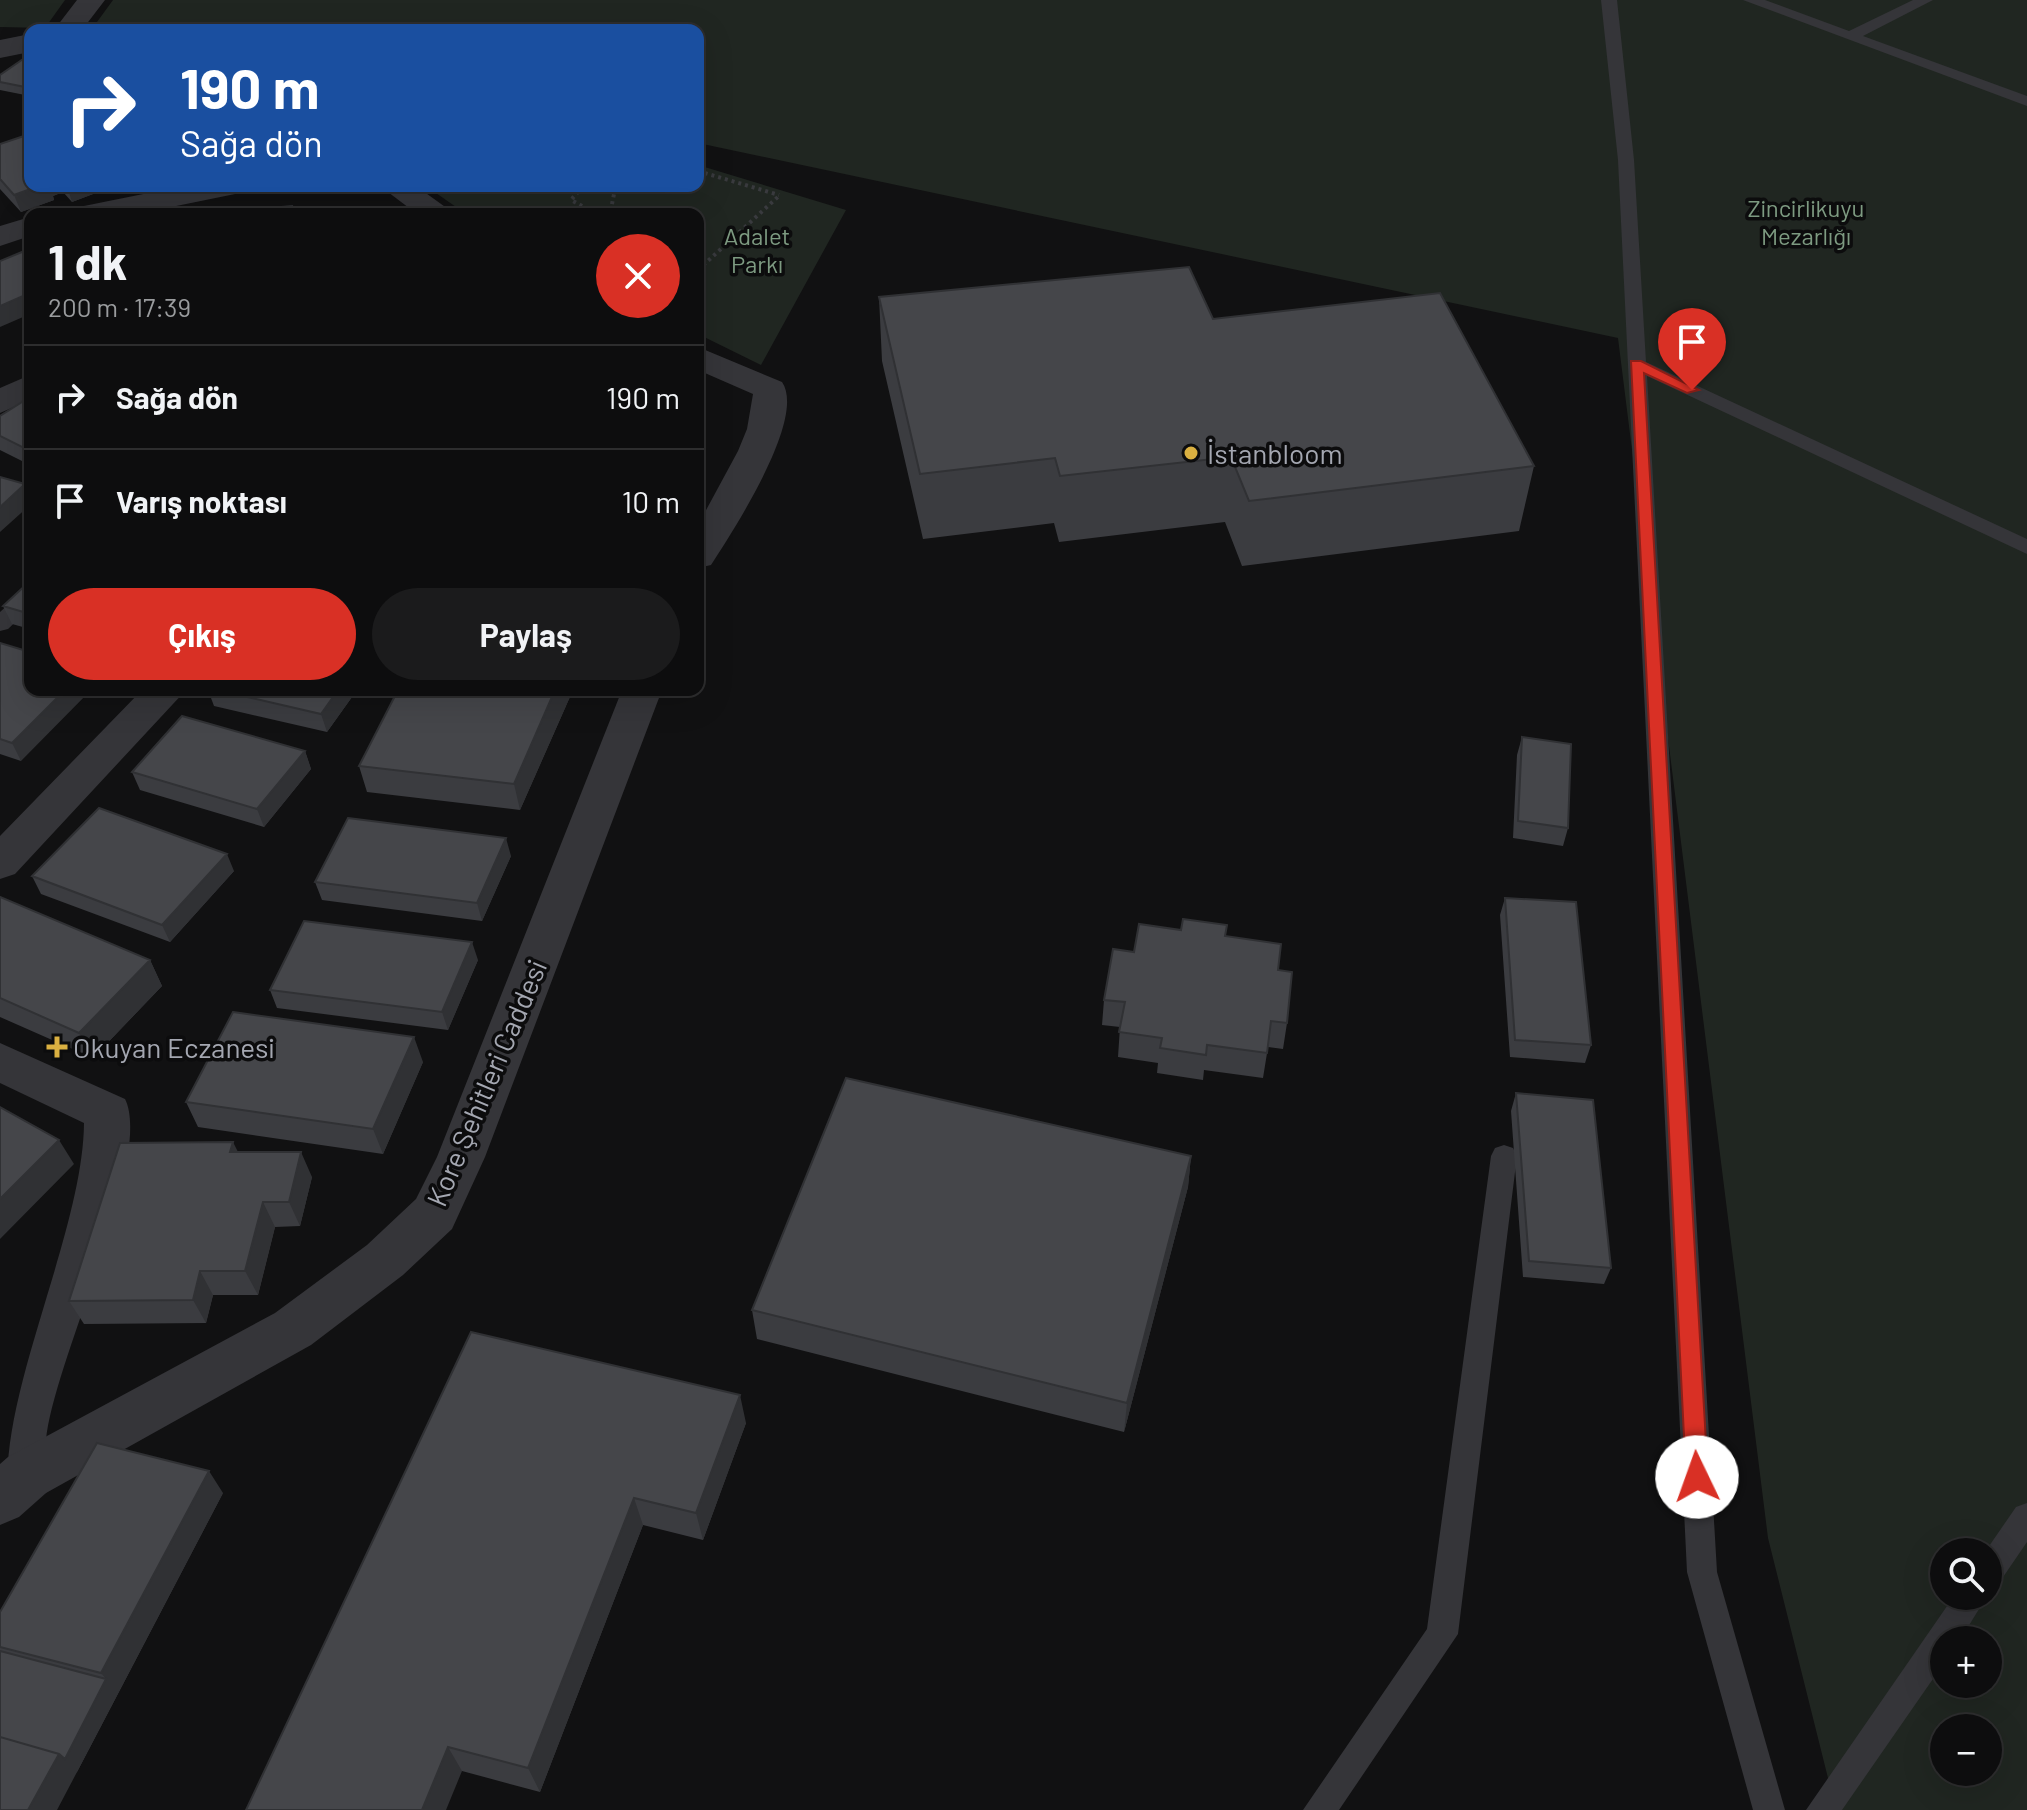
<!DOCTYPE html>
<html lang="tr">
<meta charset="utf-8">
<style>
body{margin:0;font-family:Barlow,sans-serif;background:#1b1b1c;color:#f1f3f6;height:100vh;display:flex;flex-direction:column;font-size:30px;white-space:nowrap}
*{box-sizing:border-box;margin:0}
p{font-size:26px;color:#9a9c9e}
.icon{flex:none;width:44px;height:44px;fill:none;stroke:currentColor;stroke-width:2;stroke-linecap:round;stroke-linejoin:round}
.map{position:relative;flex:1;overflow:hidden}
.drawer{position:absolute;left:24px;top:208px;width:680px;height:488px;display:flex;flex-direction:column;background:#0d0d0e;border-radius:16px;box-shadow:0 8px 32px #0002,0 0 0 2px #2d2d2e}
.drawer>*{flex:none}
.top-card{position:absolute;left:24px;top:24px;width:680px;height:168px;border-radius:16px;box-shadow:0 8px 32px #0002,0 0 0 2px #2d2d2e;background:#1a4fa0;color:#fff;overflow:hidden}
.controls{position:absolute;left:1930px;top:1538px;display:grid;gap:16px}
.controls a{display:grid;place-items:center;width:72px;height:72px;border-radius:50%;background:#0d0d0e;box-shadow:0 8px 32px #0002,0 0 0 2px #2d2d2e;font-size:40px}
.pin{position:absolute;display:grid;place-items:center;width:68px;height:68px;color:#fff;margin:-82px -34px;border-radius:50% 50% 50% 0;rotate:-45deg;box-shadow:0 0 8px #0007}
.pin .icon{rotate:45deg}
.me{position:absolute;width:88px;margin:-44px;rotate:357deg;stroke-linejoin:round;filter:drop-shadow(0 0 6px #0008)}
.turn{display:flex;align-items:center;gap:28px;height:168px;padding:0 24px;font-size:36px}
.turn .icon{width:104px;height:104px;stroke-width:2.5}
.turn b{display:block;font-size:56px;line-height:68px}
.round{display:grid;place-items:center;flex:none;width:84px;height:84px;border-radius:42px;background:#1b1b1c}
.summary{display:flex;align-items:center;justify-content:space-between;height:136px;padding:0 24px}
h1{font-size:48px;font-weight:700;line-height:60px}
.cta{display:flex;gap:16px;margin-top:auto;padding:16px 24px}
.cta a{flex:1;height:92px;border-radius:48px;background:#d93025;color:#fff;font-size:32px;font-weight:700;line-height:92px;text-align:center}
.cta a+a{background:#1b1b1c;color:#f1f3f6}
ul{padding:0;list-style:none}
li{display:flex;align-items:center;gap:24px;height:104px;padding:0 24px;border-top:2px solid #2d2d2e}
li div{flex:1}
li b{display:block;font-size:30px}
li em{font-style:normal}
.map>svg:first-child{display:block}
.green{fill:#202621;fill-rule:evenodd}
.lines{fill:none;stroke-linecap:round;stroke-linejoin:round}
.path{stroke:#393a3e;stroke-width:4;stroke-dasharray:3 4;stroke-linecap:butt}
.service{fill:#353539;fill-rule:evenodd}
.minor{fill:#353539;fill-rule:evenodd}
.tertiary{fill:#353539;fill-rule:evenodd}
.wall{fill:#3b3c40}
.shaded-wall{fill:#303134}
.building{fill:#45464a;stroke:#303134;stroke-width:2}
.route{fill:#d93025;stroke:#8d1f18;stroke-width:2}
.poi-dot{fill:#dab041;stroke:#0c0c0d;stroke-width:3}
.labels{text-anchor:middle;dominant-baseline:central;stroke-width:7;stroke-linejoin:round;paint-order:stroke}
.far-park-label{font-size:24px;fill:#7d9a81;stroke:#0c0c0d}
.poi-label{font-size:28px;fill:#a4a7b1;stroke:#0c0c0d;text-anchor:start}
.street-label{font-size:28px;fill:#a4a7b1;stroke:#0c0c0d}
</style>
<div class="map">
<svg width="2027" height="1810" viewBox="0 0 2027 1810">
<rect width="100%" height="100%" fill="#111112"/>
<path class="green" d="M 0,0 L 65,0 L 45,28 L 0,27 Z
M 113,0 L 2027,0 L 2027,1810 L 1836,1810 L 1768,1538 L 1618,338 L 698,143 L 698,30 L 188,30 L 97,22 ZM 1944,1552 L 1988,1552 L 1988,1596 L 1944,1596 ZM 1944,1640 L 1988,1640 L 1988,1684 L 1944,1684 ZM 1944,1728 L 1988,1728 L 1988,1772 L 1944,1772 Z
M 698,165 L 846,210 L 761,365 L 698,334 L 698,214 L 466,214 L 426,186 L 698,186 Z"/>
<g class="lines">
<path class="path" d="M 698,171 L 779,195
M 583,186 L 571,200 L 586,208 L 611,209 L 614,214
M 607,186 L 615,189 L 611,209
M 698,270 L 780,195"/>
<path class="service" d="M 1601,0 L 1617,0 L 1634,160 L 1646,362 L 2027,539 L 2027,554 L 1647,376 L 1717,1572 L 1785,1810 L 1753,1810 L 1687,1572 L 1618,160 Z
M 1743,0 L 1765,0 L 1849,31 L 1913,0 L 1933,0 L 1863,36 L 2027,96 L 2027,106 Z
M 30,589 L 30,608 L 8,629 L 0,631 L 0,612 L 23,591 Z
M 1504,1145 L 1513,1148 L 1517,1156 L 1458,1634 L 1339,1810 L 1303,1810 L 1427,1629 L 1491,1156 L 1495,1148 Z
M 2027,1503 L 2027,1542 L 1999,1583 L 1988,1588 L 1988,1552 L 1985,1552 L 2016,1507 Z
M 1954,1596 L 1987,1596 L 1960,1640 L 1944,1640 L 1944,1663 L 1842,1810 L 1806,1810 Z"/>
<path class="minor" d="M 183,186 L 244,186 L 240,193 L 137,214 L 74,214 L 79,207 Z
M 30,217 L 30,236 L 0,246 L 0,226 Z
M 142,690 L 186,690 L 15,874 L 0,879 L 0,836 Z
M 0,1043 L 125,1099 C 154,1157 53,1363 46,1440 C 44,1451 51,1464 54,1475 L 46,1493 L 27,1500 L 8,1493 C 0,1391 83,1232 84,1123 L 0,1083 Z"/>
<path class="tertiary" d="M 77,0 L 105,0 L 82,30 L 54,30 Z
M 30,34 L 30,52 L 0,58 L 0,40 Z
M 380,186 L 416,186 L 455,214 L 417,214 Z
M 698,347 L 782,382 C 807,418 733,531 711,565 L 698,568 L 698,525 L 738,451 L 747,429 L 753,394 L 698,370 Z
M 30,375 L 30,400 L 0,413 L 0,388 Z
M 622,690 L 662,690 L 485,1157 L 452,1229 L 403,1275 L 311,1345 L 46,1493 L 19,1517 L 0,1525 L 0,1464 L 8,1457 L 275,1313 L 367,1245 L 416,1199 L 437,1157 Z"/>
</g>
<path class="wall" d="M 30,58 L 30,96 L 0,90 L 0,75 Z
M 0,144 L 30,186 L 99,186 L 101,191 L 72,202 L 63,192 L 53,196 L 54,200 L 21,212 L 0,189 Z
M 879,297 L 1213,319 L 1534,466 L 1519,531 L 1242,566 L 1225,522 L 1059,542 L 1054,523 L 923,539 L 882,361 Z
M 30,397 L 30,465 L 0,450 L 0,416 Z
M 30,581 L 30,629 L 12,624 L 3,606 Z
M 0,643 L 21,761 L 0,754 Z
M 208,690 L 357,690 L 327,732 L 214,706 Z
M 573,690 L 520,810 L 367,792 L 359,766 Z
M 1522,737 L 1568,828 L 1563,846 L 1513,838 L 1517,755 Z
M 305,751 L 311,769 L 264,827 L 140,790 L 132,772 Z
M 511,856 L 482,921 L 322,900 L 315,882 Z
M 234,871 L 170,942 L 41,894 L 32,876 Z
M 0,897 L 150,960 L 162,986 L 93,1058 L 0,1017 Z
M 1505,898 L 1591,1045 L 1585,1063 L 1510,1057 L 1500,915 Z
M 1226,936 L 1278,970 L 1287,1023 L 1283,1049 L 1268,1047 L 1263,1078 L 1204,1070 L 1203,1080 L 1157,1073 L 1158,1063 L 1118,1057 L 1120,1027 L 1102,1025 L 1104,1000 L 1134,952 Z
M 478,960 L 448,1030 L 277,1008 L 270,990 Z
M 423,1062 L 383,1154 L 198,1127 L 186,1102 Z
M 1516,1093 L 1611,1268 L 1604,1284 L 1523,1277 L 1511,1111 Z
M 239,1152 L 312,1177 L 300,1226 L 275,1227 L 258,1295 L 213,1295 L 206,1323 L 84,1324 L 69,1301 Z
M 1191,1156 L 1188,1187 L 1124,1432 L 757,1339 L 752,1310 Z
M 471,1332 L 746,1423 L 703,1540 L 643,1525 L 540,1792 L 462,1771 L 246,1810 Z
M 223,1493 L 77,1772 L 0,1810 L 0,1612 Z"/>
<path class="shaded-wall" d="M 39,186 L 61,186 L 63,192 L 53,196 L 54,200 L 21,212 L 14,195 Z
M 67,186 L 99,186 L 101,191 L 72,202 Z
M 136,186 L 146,186 L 147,187 L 138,191 Z
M 149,186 L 167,186 L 151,192 Z
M 30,293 L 30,314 L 0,327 L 0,306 Z
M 25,484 L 30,495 L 30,505 L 0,532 L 0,507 Z
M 65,690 L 91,690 L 21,761 L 12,743 Z
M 338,690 L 357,690 L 327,732 L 321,714 Z
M 555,690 L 573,690 L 520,810 L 514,784 Z
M 305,751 L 311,769 L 264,827 L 257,809 Z
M 506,838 L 511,856 L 482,921 L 477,903 Z
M 227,854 L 234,871 L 170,942 L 162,925 Z
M 472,942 L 478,960 L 448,1030 L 442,1012 Z
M 150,960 L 162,986 L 93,1058 L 79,1033 Z
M 414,1037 L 423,1062 L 383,1154 L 373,1129 Z
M 59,1140 L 74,1164 L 0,1239 L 0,1199 Z
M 233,1142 L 245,1166 L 230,1152 Z
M 301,1152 L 312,1177 L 300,1226 L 289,1202 Z
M 1191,1156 L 1188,1187 L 1124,1432 L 1127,1403 Z
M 263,1202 L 275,1227 L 258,1295 L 245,1271 Z
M 200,1271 L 213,1295 L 206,1323 L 193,1300 Z
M 740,1395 L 746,1423 L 703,1540 L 696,1513 Z
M 209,1471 L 223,1493 L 77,1772 L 57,1810 L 28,1810 L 59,1754 L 106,1679 L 101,1673 Z
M 634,1498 L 643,1525 L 540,1792 L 528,1768 Z
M 448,1747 L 462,1771 L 446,1810 L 422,1810 Z"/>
<path class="building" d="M 26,57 L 30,58 L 30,88 L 0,82 L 0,75 Z
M 30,134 L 30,186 L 39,186 L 14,195 L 0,179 L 0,144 Z
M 292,206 L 291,214 L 195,214 Z
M 22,252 L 30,258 L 30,293 L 0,306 L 0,261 Z
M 1189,267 L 1213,319 L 1440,293 L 1534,466 L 1249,501 L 1231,457 L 1060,476 L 1055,458 L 920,474 L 879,297 Z
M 30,397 L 30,451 L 0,436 L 0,416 Z
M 0,477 L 25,484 L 0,507 Z
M 30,581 L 30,614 L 3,606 Z
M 0,643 L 30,652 L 30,690 L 65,690 L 12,743 L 0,739 Z
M 217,690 L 338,690 L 321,714 Z
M 398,690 L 555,690 L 514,784 L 359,766 Z
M 182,716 L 305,751 L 257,809 L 132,772 Z
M 1522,737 L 1571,744 L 1568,828 L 1518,821 Z
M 99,808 L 227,854 L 162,925 L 32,876 Z
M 348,818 L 506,838 L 477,903 L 315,882 Z
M 0,897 L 150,960 L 79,1033 L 0,998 Z
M 1505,898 L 1576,902 L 1591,1045 L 1515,1040 Z
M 1183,919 L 1227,925 L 1225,936 L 1281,944 L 1278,970 L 1292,972 L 1287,1023 L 1271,1021 L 1267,1053 L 1207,1045 L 1206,1055 L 1160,1048 L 1162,1038 L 1119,1032 L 1125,1002 L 1104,1000 L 1113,949 L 1134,952 L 1139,924 L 1181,930 Z
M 304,921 L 472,942 L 442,1012 L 270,990 Z
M 233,1012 L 414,1037 L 373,1129 L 186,1102 Z
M 846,1078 L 1191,1156 L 1127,1403 L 752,1310 Z
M 1516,1093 L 1593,1100 L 1611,1268 L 1529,1261 Z
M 0,1107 L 59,1140 L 0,1199 Z
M 233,1142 L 230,1152 L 301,1152 L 289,1202 L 263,1202 L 245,1271 L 200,1271 L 193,1300 L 69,1301 L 120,1143 Z
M 471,1332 L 740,1395 L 696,1513 L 634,1498 L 528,1768 L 448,1747 L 422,1810 L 246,1810 Z
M 97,1443 L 209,1471 L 101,1673 L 0,1647 L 0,1612 Z
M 0,1651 L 106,1679 L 65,1759 L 59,1754 L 0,1737 Z
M 0,1737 L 59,1754 L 28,1810 L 0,1810 Z"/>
<path class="route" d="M 1631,361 L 1641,361 L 1699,390 L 1687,393 L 1644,373 L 1708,1477 L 1705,1484 L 1697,1487 L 1689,1484 L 1686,1477 Z"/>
<g class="poi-dot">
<circle cx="1191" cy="453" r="8"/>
<path d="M53 1035h8v8h8v8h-8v8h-8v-8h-8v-8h8z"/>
</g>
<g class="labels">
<g class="far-park-label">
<text x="1806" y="207">Zincirlikuyu<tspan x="1806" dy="28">Mezarlığı</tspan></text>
<text x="757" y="235">Adalet<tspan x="757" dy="28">Parkı</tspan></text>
</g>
<g class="poi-label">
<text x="1207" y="453">İstanbloom</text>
<text x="73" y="1047">Okuyan Eczanesi</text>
</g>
<g class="street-label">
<text transform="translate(486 1083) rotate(-67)">Kore Şehitleri Caddesi</text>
</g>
</g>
</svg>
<div class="controls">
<a><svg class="icon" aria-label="search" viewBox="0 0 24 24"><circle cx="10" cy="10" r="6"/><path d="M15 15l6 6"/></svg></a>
<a>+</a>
<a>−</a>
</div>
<div class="pin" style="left:1692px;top:390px;background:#d93025"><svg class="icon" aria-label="arrive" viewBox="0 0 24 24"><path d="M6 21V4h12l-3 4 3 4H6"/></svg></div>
<svg class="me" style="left:1697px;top:1477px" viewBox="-20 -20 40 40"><circle r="19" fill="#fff"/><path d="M0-13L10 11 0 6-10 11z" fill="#d93025"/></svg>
<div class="top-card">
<div class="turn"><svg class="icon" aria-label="right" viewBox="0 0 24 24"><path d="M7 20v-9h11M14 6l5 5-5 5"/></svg><div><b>190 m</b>Sağa dön</div></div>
</div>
<section class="drawer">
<div class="summary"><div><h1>1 dk</h1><p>200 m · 17:39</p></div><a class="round" style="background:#d93025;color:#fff"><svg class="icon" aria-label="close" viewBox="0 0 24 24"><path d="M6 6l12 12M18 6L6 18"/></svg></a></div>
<ul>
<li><svg class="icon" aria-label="right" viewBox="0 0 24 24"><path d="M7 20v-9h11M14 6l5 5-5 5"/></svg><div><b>Sağa dön</b></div><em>190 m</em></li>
<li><svg class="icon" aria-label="arrive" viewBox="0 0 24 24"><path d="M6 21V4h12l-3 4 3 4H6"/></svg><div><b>Varış noktası</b></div><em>10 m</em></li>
</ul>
<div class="cta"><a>Çıkış</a><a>Paylaş</a></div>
</section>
</div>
